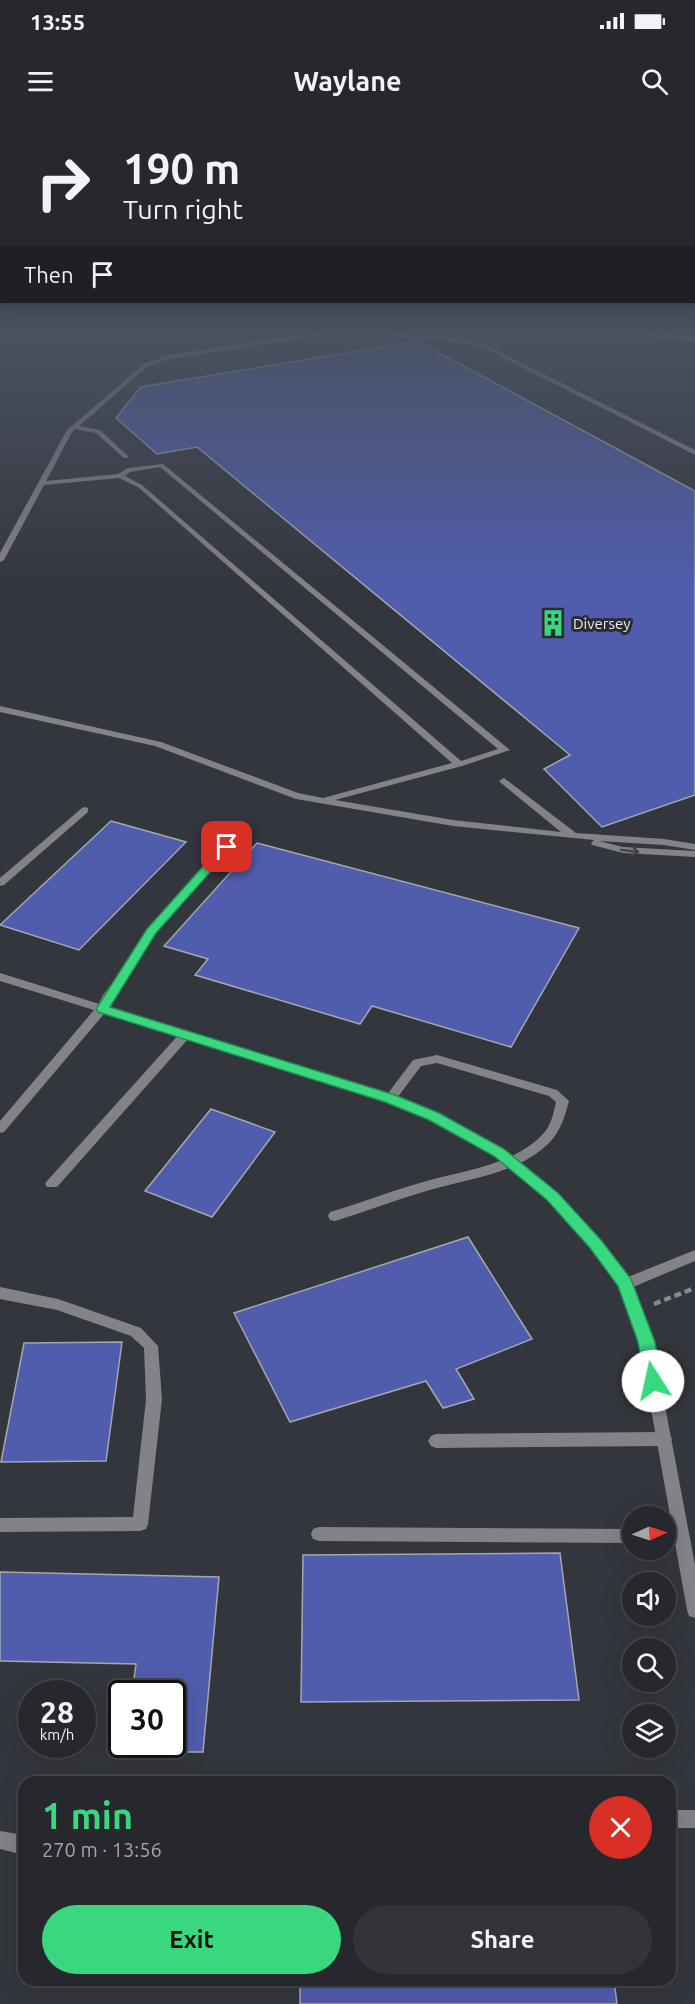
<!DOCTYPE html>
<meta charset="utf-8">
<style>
body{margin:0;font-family:Ubuntu,sans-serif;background:#33343a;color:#f1f3f6;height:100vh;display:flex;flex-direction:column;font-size:22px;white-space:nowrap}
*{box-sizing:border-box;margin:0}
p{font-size:20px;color:#a4a6aa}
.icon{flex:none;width:33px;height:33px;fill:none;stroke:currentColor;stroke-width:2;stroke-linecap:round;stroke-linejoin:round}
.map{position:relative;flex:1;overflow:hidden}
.sheet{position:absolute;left:18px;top:1656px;width:658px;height:210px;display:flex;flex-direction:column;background:#27282e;border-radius:18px;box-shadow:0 6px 24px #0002,0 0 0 2px #43444a}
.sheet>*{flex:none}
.top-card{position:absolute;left:0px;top:0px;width:696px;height:183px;box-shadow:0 6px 24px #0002,0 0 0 2px #43444a;background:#27282e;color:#f1f3f6;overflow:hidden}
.needle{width:39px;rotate:87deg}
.buttons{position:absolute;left:622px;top:1386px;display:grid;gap:12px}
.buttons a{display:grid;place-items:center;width:54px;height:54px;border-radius:50%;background:#27282e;box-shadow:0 6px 24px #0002,0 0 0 2px #43444a;font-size:30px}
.speed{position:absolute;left:18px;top:1560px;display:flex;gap:12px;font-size:30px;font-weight:700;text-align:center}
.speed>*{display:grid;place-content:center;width:78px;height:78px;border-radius:50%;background:#27282e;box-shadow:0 6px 24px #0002,0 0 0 2px #43444a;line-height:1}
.speed small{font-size:15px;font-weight:400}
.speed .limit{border:3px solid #111;border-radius:9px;background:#fff;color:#111}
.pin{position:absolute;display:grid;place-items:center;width:51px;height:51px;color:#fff;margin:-26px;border-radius:12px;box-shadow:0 3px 9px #0006}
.me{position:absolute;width:66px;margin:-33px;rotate:350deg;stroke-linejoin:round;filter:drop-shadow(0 0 4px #0008)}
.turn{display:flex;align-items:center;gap:21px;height:126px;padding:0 24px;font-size:27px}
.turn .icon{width:78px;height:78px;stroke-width:2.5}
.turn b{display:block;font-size:42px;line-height:51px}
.then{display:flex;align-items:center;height:57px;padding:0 24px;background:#0003;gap:12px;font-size:22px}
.round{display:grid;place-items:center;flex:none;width:63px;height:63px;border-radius:32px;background:#33343a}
.headline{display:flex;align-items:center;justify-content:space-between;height:102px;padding:0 24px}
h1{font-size:36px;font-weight:600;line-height:45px;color:#39d87f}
.primary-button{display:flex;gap:12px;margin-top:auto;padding:12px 24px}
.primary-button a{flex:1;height:69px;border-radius:36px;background:#39d87f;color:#111;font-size:24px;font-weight:600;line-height:69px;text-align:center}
.primary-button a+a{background:#33343a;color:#f1f3f6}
.status{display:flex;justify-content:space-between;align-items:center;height:42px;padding:0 30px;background:#27282e;direction:ltr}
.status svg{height:16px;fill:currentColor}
header{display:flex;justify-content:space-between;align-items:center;height:78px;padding:0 24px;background:#27282e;font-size:27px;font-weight:600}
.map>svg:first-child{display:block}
.building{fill:#505dad;stroke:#a5a7af;stroke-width:1.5}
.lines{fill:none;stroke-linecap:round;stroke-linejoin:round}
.path{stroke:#86888e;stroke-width:4.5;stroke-dasharray:7 4;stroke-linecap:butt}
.service{fill:#828386;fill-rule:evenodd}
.minor{fill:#828386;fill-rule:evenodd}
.rail-casing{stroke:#bec0c5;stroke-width:4}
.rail{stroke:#2a2c32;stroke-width:2;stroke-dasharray:7;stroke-linecap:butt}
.oneway{stroke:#404247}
.route{fill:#39d87f;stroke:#258c53;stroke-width:1.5}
.labels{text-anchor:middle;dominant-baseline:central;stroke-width:6;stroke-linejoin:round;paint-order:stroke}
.far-poi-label{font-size:15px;fill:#edeef3;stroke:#2a2c32;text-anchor:start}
</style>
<div class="status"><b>13:55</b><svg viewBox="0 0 49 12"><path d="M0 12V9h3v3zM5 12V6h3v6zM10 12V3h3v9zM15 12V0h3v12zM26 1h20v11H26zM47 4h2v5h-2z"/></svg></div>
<header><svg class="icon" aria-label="menu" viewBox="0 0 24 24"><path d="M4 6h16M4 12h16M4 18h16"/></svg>Waylane<svg class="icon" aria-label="search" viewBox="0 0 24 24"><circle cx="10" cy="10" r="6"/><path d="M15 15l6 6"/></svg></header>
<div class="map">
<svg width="695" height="1884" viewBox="0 0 695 1884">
<rect width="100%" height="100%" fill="#34363d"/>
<path class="building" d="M 417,221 L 695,371 L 695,675 L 602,707 L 544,649 L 570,635 L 197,327 L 157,334 L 116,298 L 141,267 Z
M 111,701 L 186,722 L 79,830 L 0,805 Z
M 257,723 L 579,808 L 511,927 L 372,886 L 360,904 L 195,855 L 208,839 L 164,826 Z
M 211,989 L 275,1012 L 212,1097 L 145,1071 Z
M 468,1117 L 532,1219 L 456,1249 L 474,1279 L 443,1288 L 426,1261 L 290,1302 L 234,1193 Z
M 122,1222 L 106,1341 L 1,1342 L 24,1223 Z
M 560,1433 L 579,1580 L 301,1582 L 303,1435 Z
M 0,1452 L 219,1457 L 203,1632 L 172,1632 L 172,1574 L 132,1574 L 136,1544 L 0,1541 Z
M 300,1860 L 614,1860 L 617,1884 L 300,1884 Z"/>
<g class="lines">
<path class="path" d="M 654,1184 L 695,1168"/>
<path class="service" d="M 357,210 L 437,215 L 484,224 L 695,330 L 695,335 L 480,226 L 437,219 L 357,214 L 318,216 L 170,239 L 148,246 L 79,306 L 100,310 L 128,336 L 128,338 L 124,338 L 96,313 L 75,309 L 72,312 L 46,361 L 118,354 L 128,348 L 163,344 L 510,630 L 462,646 L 335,680 L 453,700 L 561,712 L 501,663 L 499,661 L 504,658 L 576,713 L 664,719 L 695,724 L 695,730 L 664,725 L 599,721 L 623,727 L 695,731 L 695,737 L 623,733 L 592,725 L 591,723 L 594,720 L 453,706 L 296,679 L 155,626 L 0,592 L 0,586 L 161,622 L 298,673 L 323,678 L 452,643 L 138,367 L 119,358 L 44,365 L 4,440 L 0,442 L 0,433 L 67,310 L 144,244 L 169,235 L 318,212 ZM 160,347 L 498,629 L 461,641 L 142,365 L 125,356 L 130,352 Z
M 85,687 L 88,688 L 88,692 L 4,765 L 0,766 L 0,758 L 82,688 Z
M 227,724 L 231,725 L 231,729 L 155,813 L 106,892 L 98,892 L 96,889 L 103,875 L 121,851 L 147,809 L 223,725 Z
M 185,911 L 189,912 L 191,915 L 189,918 L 57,1067 L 47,1067 L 45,1064 L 47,1061 L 181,912 Z
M 437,935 L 557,970 L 569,981 C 565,996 561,1010 550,1022 C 518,1055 464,1059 423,1072 C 393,1081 364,1092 335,1101 L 330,1100 L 328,1096 L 330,1092 C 361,1083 391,1071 423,1062 C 461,1051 512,1046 542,1015 C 551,1006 553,995 556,982 L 549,976 L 437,943 L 421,946 L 394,982 L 386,982 L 384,979 L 386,976 L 413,940 Z
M 0,1167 L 58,1179 L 141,1208 L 158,1226 L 162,1279 L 148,1404 L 146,1409 L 140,1411 L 0,1412 L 0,1398 L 133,1397 L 146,1279 L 144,1228 L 131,1216 L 57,1190 L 0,1179 Z
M 664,1312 L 669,1314 L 672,1319 L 669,1324 L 664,1326 L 436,1328 L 431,1326 L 428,1321 L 431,1316 L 436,1314 Z
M 319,1407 L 633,1409 L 633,1423 L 319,1421 L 313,1419 L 311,1414 L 313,1409 Z
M 666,1409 L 681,1409 L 687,1411 L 689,1416 L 687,1421 L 681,1423 L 666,1423 Z
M 670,1690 L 695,1690 L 695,1708 L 670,1708 Z
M 0,1711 L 24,1715 L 24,1735 L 0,1729 Z"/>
<path class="minor" d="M 0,853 L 394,976 L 438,994 L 504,1030 L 558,1074 L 600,1120 L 628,1157 L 695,1130 L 695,1141 L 633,1167 L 653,1222 L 695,1445 L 695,1498 L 689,1496 L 687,1490 L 639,1222 L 619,1166 L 590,1128 L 548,1080 L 494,1036 L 430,1000 L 386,982 L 104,894 L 4,1012 L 0,1013 L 0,1001 L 94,890 L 0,861 Z"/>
<defs>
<path id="rail" d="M 585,207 L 695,219"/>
</defs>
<use href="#rail" class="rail-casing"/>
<use href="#rail" class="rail"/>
</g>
<defs><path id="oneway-shaft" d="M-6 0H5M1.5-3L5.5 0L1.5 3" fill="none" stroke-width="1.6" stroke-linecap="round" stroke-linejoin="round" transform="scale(1.5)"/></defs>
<use class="oneway" href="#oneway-shaft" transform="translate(630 731) rotate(7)"/>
<linearGradient id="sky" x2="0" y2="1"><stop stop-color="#1d1e22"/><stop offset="0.44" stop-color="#4a5262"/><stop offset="1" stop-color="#4a5262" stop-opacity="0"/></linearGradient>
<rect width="695" height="471" fill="url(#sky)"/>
<path class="route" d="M 227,723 L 231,724 L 231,729 L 156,813 L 110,887 L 395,975 L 439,993 L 504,1029 L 558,1073 L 601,1120 L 631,1159 L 655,1222 L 662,1261 L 659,1266 L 653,1268 L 647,1266 L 645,1261 L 638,1222 L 618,1166 L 590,1128 L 547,1080 L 494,1036 L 429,1000 L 385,982 L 98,892 L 96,889 L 147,809 L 223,724 Z"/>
<defs>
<symbol id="building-bare" viewBox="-9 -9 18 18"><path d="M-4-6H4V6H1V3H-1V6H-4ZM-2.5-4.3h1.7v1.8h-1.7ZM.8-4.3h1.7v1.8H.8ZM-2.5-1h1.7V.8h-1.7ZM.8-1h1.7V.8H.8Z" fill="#39d87f" stroke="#2a2c32" stroke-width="2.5" paint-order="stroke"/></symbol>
</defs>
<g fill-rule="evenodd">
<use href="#building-bare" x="534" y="484" width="38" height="38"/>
</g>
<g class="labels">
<g class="far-poi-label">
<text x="573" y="503">Diversey</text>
</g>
</g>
</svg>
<div class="buttons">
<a><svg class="needle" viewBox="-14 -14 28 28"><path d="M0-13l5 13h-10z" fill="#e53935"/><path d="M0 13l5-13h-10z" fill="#a4a6aa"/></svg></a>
<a><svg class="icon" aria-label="sound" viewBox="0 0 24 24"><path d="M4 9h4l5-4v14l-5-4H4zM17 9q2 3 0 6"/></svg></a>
<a><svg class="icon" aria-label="search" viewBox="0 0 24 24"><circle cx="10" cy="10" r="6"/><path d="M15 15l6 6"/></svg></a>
<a><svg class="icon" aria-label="layers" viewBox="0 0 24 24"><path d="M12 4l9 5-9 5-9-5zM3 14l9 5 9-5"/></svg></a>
</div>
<div class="speed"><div>28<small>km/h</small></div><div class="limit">30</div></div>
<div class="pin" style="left:227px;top:727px;background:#d93025"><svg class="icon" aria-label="arrive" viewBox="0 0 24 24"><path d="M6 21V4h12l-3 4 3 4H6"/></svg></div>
<svg class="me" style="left:653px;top:1261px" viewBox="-20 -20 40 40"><circle r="19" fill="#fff"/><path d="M0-13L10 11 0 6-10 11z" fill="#39d87f"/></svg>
<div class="top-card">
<div class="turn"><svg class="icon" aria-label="right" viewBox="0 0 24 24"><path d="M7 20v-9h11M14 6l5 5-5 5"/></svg><div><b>190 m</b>Turn right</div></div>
<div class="then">Then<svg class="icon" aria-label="arrive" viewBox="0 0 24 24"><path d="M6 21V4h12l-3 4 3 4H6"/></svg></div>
</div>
<section class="sheet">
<div class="headline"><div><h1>1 min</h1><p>270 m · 13:56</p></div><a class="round" style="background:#d93025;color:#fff"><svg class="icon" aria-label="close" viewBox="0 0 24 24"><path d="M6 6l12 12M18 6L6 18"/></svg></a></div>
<div class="primary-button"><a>Exit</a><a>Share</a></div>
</section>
</div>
